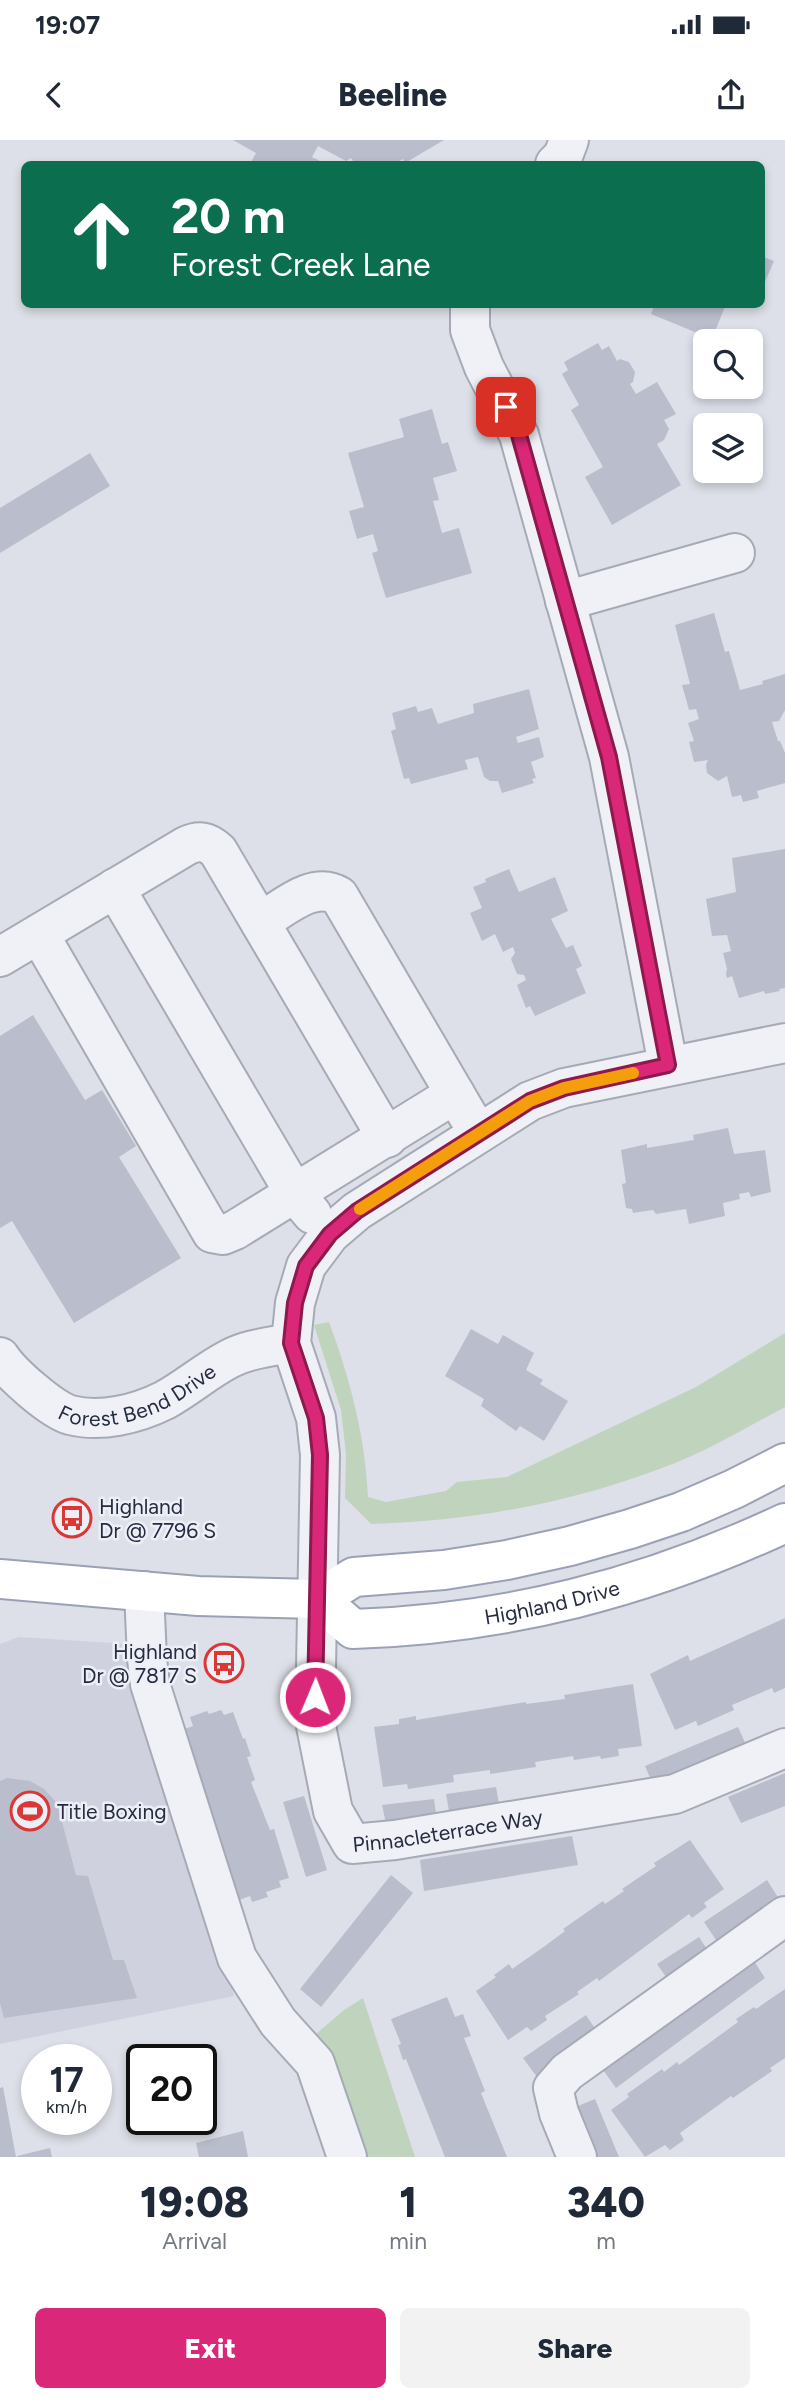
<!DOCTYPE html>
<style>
body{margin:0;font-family:Figtree,sans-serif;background:#f2f2f3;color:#1f2937;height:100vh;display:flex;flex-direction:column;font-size:26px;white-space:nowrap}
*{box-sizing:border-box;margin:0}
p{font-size:23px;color:#747a83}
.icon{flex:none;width:38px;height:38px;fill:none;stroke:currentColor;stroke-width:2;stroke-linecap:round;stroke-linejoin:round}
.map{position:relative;height:2017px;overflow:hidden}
.drawer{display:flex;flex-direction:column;background:#fff;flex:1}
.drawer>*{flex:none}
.hud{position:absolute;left:21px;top:21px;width:744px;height:147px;border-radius:10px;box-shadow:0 4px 10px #0003;background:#0b6e4f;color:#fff;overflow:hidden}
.tools{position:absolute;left:693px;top:189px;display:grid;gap:14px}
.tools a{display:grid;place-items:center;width:70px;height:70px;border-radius:10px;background:#fff;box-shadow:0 4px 10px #0003;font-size:35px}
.speed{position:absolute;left:21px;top:1904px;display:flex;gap:14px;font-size:35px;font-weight:700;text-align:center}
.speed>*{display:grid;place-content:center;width:91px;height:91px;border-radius:50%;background:#fff;box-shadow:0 4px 10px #0003;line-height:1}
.speed small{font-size:18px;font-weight:400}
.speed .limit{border:4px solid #111;border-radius:10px;background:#fff;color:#111}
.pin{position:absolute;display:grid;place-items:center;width:60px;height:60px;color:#fff;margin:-30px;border-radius:14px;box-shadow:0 4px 10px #0006}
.me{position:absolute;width:77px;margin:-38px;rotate:1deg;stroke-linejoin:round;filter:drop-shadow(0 0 5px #0008)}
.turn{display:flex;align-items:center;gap:24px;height:147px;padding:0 35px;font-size:32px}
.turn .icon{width:91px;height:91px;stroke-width:2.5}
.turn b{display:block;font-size:49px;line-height:60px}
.eta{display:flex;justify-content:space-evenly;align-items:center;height:119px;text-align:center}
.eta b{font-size:42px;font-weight:800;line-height:49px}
.button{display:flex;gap:14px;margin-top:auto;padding:14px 35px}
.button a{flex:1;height:80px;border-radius:10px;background:#db2777;color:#fff;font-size:28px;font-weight:800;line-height:80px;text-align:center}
.button a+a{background:#f2f2f3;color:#1f2937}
.status{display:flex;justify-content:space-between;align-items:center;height:49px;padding:0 35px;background:#fff;direction:ltr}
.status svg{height:19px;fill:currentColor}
header{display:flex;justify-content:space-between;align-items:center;height:91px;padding:0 35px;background:#fff;font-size:32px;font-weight:800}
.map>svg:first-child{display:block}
.built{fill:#cfd2de}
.green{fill:#bfd3bd}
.building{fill:#babecc}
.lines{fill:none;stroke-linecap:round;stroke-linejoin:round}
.minor-casing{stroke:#a6aab6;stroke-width:42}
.major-casing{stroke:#9ba1b5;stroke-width:42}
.minor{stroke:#f0f1f6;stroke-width:38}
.major{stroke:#fff;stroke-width:38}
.route-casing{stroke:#8e194d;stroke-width:18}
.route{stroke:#db2777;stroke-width:12}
.slow{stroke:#f59e0b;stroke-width:12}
.labels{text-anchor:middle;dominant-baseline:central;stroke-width:5;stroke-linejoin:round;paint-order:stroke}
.street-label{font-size:21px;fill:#252b41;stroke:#edeff6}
.poi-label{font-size:21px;fill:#252b41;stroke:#edeff6;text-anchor:start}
</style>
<div class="status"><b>19:07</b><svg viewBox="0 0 49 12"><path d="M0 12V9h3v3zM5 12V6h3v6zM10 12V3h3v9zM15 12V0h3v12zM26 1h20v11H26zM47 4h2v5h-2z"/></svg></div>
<header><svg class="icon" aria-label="back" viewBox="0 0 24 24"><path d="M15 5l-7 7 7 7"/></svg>Beeline<svg class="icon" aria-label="share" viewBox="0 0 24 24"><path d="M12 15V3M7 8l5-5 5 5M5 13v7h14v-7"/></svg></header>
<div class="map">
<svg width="785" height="2017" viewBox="0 0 785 2017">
<rect width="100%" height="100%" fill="#dde0e8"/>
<path class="built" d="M 19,1497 L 127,1504 L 234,1856 L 0,1904 L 0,1504 Z"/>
<path class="green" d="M 329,1182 C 350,1239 365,1295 368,1357 L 386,1362 L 446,1351 L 457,1342 L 507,1337 L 696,1247 L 785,1193 L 785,1267 C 749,1286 713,1308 675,1323 C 578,1362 474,1381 371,1384 L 345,1358 L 346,1314 L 341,1270 L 314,1185 Z
M 363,1858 L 415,2017 L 348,2017 L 316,1894 L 344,1870 Z"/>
<path class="building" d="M 233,0 L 444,0 L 405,23 L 403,19 L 394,24 L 355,24 L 351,18 L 346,21 L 318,6 L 312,17 L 326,24 L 250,24 L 256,13 Z
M 761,116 L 774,121 L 761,151 Z
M 655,164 L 726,164 L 712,199 L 651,174 Z
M 598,203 L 602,210 L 609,206 L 617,221 L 620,219 L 629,222 L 635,232 L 633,242 L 630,244 L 636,254 L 657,242 L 676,274 L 664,280 L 669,289 L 664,300 L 657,304 L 681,345 L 612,385 L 585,337 L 603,327 L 571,270 L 579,265 L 562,234 L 568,230 L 564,222 Z
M 432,269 L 442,304 L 448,302 L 457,331 L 433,338 L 439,360 L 433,361 L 442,393 L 459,388 L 472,433 L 386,458 L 372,413 L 378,411 L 373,394 L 357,399 L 349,371 L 364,367 L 348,313 L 404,297 L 399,279 Z
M 90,313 L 110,346 L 0,413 L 0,368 Z
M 714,473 L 725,512 L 729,511 L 740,550 L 763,544 L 762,541 L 785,534 L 785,570 L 779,581 L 772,582 L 778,601 L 780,601 L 785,613 L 785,643 L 757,651 L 759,658 L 743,662 L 741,655 L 732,657 L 727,636 L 718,641 L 707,633 L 706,625 L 708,620 L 694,622 L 689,602 L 694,601 L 688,583 L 699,579 L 696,569 L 689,570 L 682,545 L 690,544 L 675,485 Z
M 529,549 L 539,589 L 516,597 L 518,603 L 539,597 L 544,617 L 531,622 L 536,638 L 532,639 L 534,643 L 502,653 L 498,641 L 490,641 L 484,637 L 478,617 L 465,620 L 468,629 L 411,644 L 409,638 L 404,639 L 391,591 L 396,589 L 392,573 L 416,566 L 418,572 L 432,568 L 438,584 L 474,573 L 473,564 Z
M 785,709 L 785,848 L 779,849 L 780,851 L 765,854 L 764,851 L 739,858 L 732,836 L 727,838 L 726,834 L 727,829 L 723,813 L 731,811 L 727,795 L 712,796 L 706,759 L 736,752 L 732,718 Z
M 509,729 L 519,752 L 555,737 L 568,771 L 551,779 L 566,808 L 573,805 L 582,826 L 576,829 L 586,853 L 535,876 L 530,866 L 526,868 L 517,845 L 526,840 L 524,835 L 517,834 L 511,819 L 515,813 L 513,807 L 503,812 L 495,794 L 482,801 L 470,773 L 482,768 L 473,747 L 486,742 L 485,739 Z
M 33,875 L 85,960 L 102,950 L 136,1006 L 119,1017 L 181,1118 L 74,1183 L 12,1081 L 0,1088 L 0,896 Z
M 728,988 L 734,1014 L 765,1010 L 771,1052 L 751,1057 L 749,1052 L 739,1054 L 740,1059 L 723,1063 L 725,1076 L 689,1084 L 686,1069 L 656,1074 L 653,1070 L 633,1073 L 632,1069 L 626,1068 L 622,1044 L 626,1043 L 621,1010 L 647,1004 L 647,1008 L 694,1000 L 693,995 Z
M 471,1189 L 498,1204 L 503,1195 L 534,1213 L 526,1230 L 543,1240 L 540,1244 L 568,1261 L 544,1301 L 520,1286 L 516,1291 L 481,1266 L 484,1259 L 445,1236 Z
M 785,1478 L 785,1548 L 774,1553 L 772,1548 L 732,1565 L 734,1570 L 698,1586 L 696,1581 L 675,1590 L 650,1534 L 688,1515 L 690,1521 Z
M 633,1544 L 642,1606 L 618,1609 L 619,1616 L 601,1619 L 600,1616 L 574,1620 L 573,1616 L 535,1622 L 536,1627 L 490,1634 L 490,1630 L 453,1635 L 454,1642 L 408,1649 L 407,1644 L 383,1647 L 374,1587 L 399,1584 L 399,1579 L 416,1576 L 416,1580 L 526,1562 L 526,1564 L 565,1559 L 564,1555 Z
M 221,1570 L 224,1575 L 233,1572 L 243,1599 L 245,1598 L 251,1616 L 247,1617 L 255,1640 L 251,1642 L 270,1690 L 274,1689 L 289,1738 L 279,1741 L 281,1747 L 266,1752 L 268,1757 L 252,1762 L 250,1756 L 234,1762 L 176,1592 L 193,1586 L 190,1577 L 207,1571 L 209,1574 Z
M 738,1587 L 747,1607 L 654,1647 L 645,1626 Z
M 785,1633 L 785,1666 L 741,1683 L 728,1657 Z
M 7,1638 L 30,1641 L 44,1649 L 57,1663 L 76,1735 L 88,1736 L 113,1820 L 124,1820 L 137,1858 L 4,1878 L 0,1863 L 0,1641 Z
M 496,1647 L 500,1669 L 450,1677 L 446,1654 Z
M 304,1656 L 327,1730 L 306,1737 L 283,1662 Z
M 434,1659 L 437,1680 L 387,1688 L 382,1665 Z
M 572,1696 L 578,1725 L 424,1751 L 420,1720 Z
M 690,1700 L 724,1749 L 704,1763 L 707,1767 L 692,1778 L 689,1774 L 599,1841 L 597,1838 L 577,1852 L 579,1854 L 545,1876 L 547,1880 L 531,1891 L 527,1887 L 508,1900 L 476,1851 L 496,1837 L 494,1835 L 509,1824 L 512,1829 L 545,1806 L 565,1791 L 563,1789 L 603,1761 L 605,1764 L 624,1751 L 622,1749 L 656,1726 L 654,1723 Z
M 391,1735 L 413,1753 L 321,1867 L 300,1849 Z
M 767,1740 L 781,1762 L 718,1803 L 704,1782 Z
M 699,1797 L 711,1815 L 671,1844 L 657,1824 Z
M 754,1821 L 765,1838 L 616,1948 L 601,1927 Z
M 785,1849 L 785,1918 L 770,1928 L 772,1931 L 733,1958 L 731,1956 L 680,1993 L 684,2000 L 670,2010 L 665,2005 L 645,2017 L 611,1970 L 629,1957 L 627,1954 L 662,1929 L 664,1932 L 677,1922 L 679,1925 L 738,1882 L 736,1879 L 754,1867 L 756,1869 Z
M 447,1857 L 455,1877 L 463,1874 L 471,1896 L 464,1898 L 485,1951 L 481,1953 L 507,2017 L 445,2017 L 406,1919 L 403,1920 L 398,1905 L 401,1904 L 391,1879 Z
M 586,1875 L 598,1893 L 537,1937 L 523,1918 Z
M 3,1947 L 16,2017 L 0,2017 L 0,1948 Z
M 595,1959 L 619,2017 L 594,2017 L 573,1968 Z
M 243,1991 L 248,2017 L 199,2017 L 196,2003 Z
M 50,2008 L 52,2017 L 17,2017 L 17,2016 Z"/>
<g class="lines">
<defs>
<g id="minor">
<path d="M 555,24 L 563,16 L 569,0"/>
<path d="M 470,164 L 470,190 L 484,227 L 519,295 L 609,617 L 668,925"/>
<path d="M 565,461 L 735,413"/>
<path d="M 115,748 L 295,1054 L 312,1074"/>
<path d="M 260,782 C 283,769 313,740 339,756 L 468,976"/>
<path d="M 39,794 L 212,1093 L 223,1095 L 235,1090 L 455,954"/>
<path d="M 0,817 L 186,706 C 199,700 207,701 218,711 L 387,998"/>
<path id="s1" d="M 785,903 L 564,948 L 530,961 L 357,1071 L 330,1094 L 306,1126 L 295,1163 L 291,1203 L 316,1278 L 320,1315 L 315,1581 L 333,1671 L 352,1704 L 395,1700 L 675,1654 L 785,1608"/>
<path id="s2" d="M 0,1217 C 11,1234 51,1269 70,1275 C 101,1283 137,1274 165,1260 C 187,1248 206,1231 229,1219 C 248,1209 270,1207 291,1203"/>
<path d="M 144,1451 L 147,1519 L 150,1544 L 237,1818 L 278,1882 L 315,1923 L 347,2017"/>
<path d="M 577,2017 L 559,1973 L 553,1948 L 567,1932 L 785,1776"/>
</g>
<g id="major">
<path d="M 0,1439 L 198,1456 L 318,1459 L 354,1437 L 444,1430 L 507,1420 L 570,1406 L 630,1389 L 681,1372 L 734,1349 L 785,1323"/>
<path id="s3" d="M 318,1459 L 353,1489 C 506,1484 646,1448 785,1383"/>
</g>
</defs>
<use href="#minor" class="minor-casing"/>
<use href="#major" class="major-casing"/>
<use href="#minor" class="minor"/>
<use href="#major" class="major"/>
</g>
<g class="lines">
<defs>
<path id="route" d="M 315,1557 L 320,1315 L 316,1278 L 291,1203 L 295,1163 L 306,1126 L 330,1094 L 357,1071 L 530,961 L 564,948 L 668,925 L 609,617 L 519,295 L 506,267"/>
</defs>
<use href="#route" class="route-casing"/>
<use href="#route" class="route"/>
<path class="slow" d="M 360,1069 L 530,961 L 564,948 L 633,933"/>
</g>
<defs>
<symbol id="bus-ring" viewBox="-11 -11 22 22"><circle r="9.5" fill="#edeff6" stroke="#da3735" stroke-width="1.5"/><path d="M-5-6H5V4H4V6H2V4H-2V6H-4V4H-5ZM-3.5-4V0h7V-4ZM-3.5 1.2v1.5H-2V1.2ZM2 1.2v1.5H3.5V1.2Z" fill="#da3735"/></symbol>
<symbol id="stadium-ring" viewBox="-11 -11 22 22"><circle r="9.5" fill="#edeff6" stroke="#da3735" stroke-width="1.5"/><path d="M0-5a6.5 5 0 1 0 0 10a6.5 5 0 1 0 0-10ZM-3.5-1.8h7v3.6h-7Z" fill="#da3735"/></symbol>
</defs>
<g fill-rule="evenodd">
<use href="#bus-ring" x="50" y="1356" width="44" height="44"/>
<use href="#bus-ring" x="202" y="1501" width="44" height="44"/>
<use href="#stadium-ring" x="8" y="1649" width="44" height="44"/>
</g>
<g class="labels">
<g class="street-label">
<text stroke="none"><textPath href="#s2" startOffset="164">Forest Bend Drive</textPath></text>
<text stroke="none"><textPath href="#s3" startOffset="247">Highland Drive</textPath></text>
<text stroke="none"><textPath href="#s1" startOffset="1230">Pinnacleterrace Way</textPath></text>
</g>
<g class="poi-label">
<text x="99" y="1366">Highland<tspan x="99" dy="24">Dr @ 7796 S</tspan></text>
<text x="197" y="1511" text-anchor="end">Highland<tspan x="197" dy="24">Dr @ 7817 S</tspan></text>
<text x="57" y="1671">Title Boxing</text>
</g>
</g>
</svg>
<div class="tools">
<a><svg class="icon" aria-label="search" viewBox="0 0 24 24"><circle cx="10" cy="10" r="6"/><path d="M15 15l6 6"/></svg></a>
<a><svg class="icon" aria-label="layers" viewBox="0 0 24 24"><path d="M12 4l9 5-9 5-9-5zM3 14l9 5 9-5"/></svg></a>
</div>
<div class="speed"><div>17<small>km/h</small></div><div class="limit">20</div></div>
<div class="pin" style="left:506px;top:267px;background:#d93025"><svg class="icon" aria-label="arrive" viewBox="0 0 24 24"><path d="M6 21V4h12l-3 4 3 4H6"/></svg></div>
<svg class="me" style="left:315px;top:1557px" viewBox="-20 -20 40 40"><circle r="17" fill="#db2777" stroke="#fff" stroke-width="3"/><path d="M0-11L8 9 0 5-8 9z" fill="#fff"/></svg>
<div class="hud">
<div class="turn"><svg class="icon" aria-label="ahead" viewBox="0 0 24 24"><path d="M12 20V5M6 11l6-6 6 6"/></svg><div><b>20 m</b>Forest Creek Lane</div></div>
</div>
</div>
<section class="drawer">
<div class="eta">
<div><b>19:08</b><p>Arrival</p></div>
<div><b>1</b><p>min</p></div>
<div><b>340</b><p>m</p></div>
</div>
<div class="button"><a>Exit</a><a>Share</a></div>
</section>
